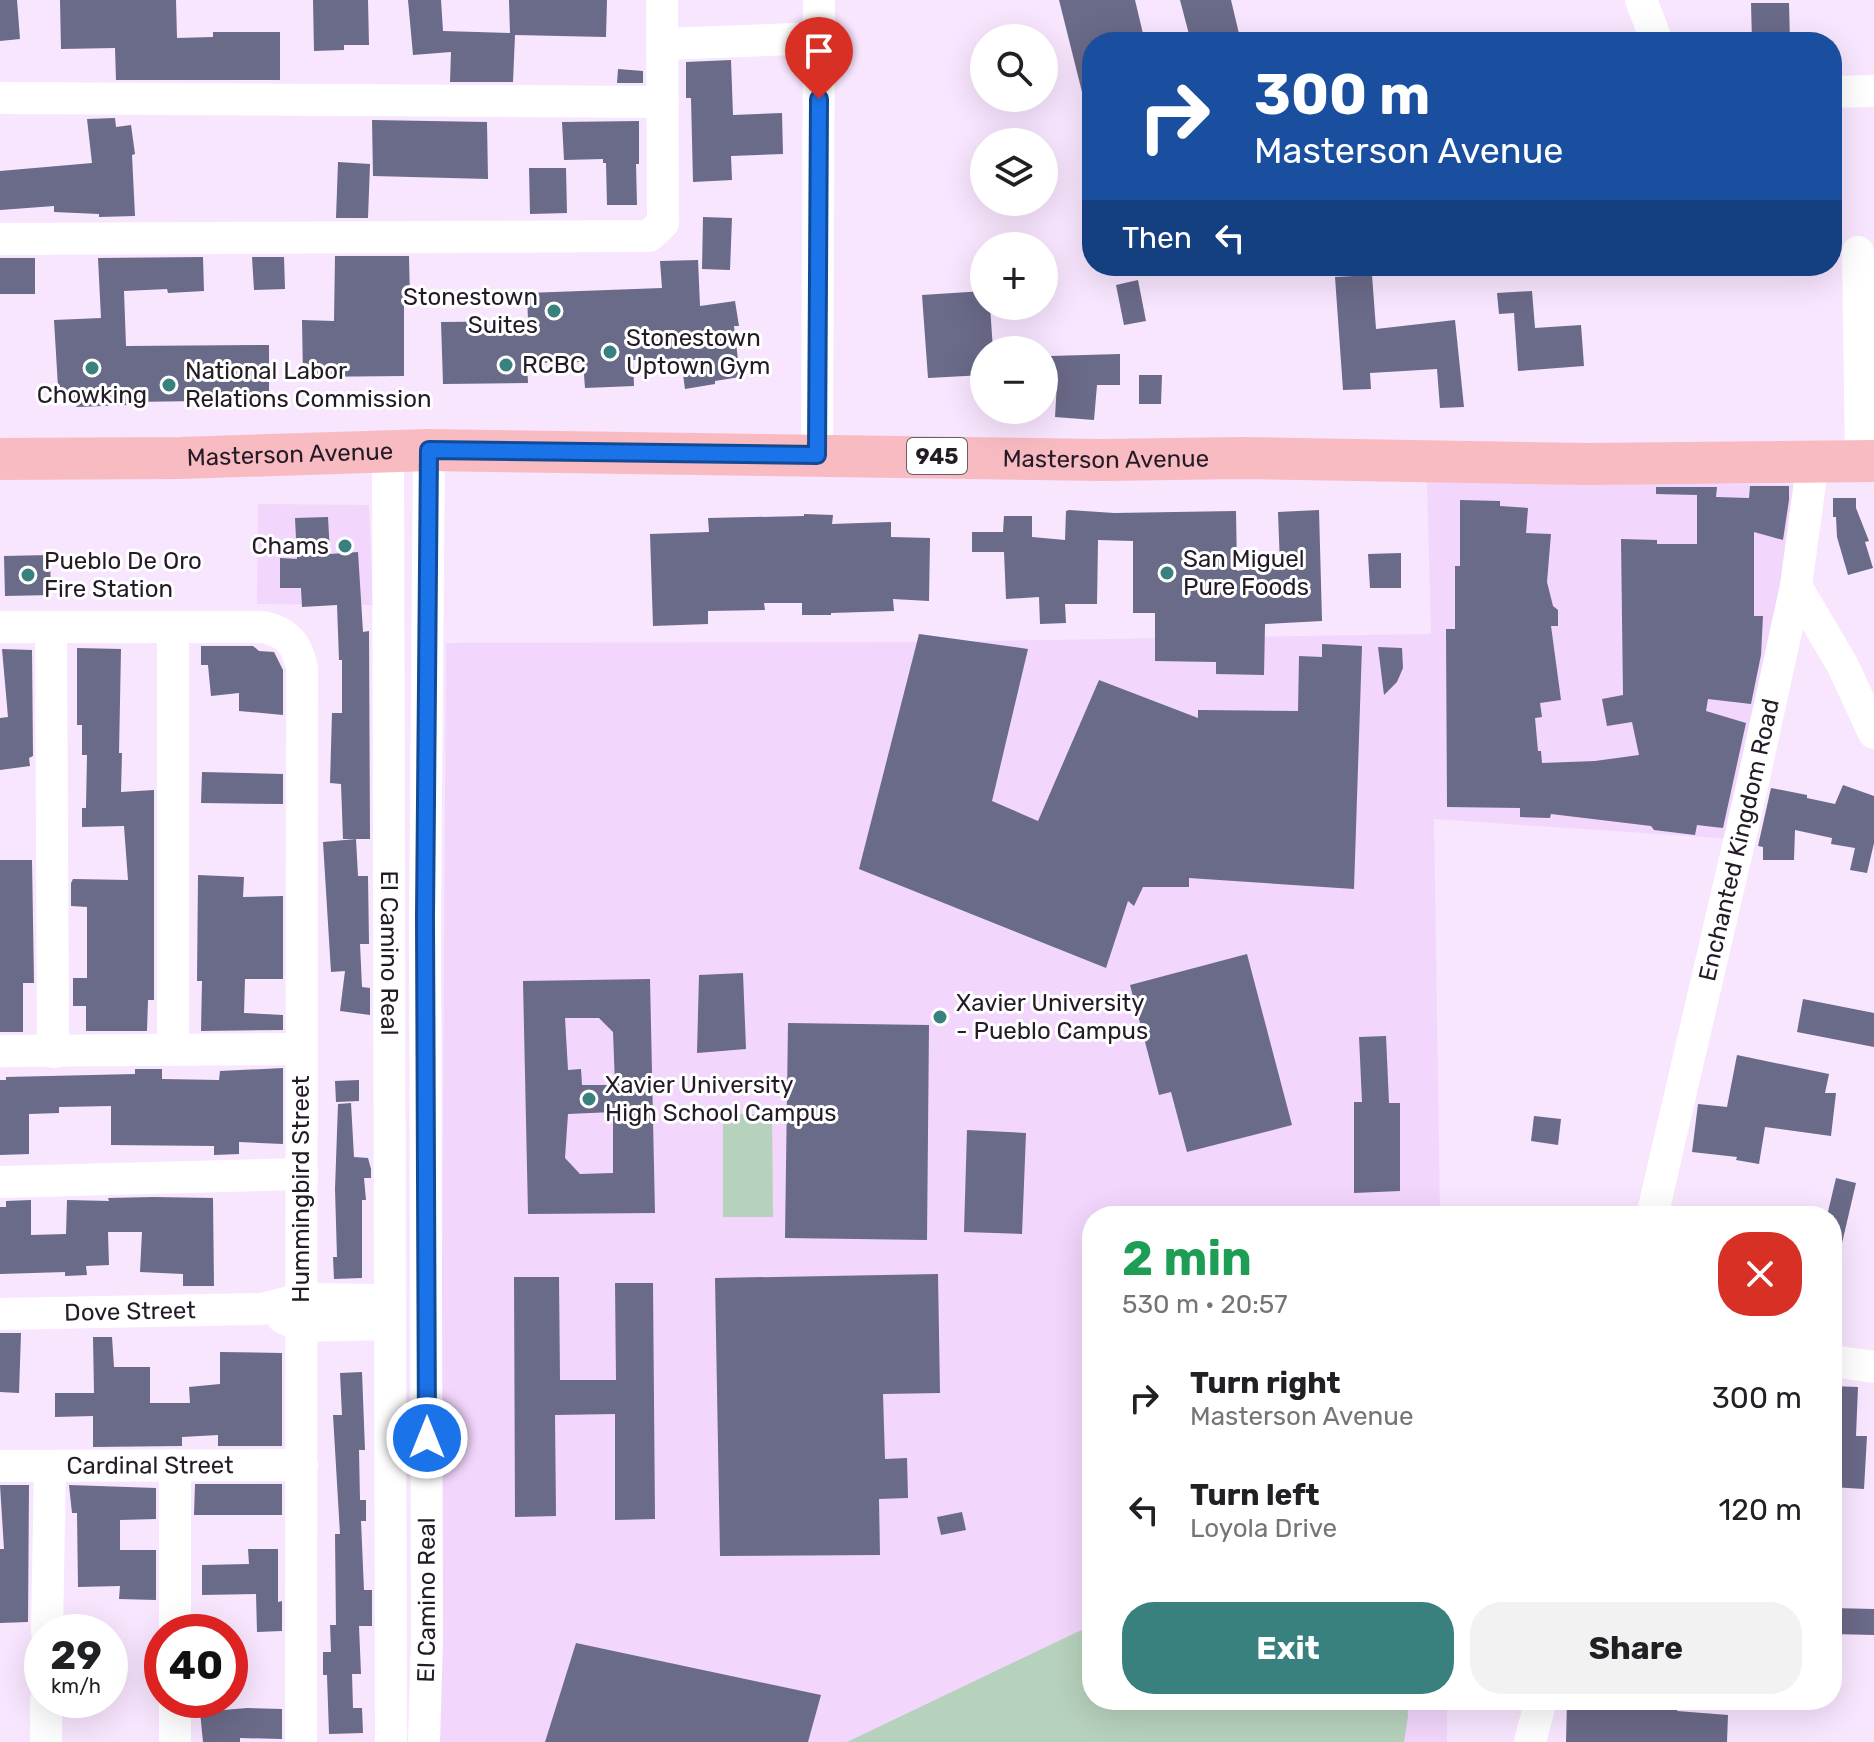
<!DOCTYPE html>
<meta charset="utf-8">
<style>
body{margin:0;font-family:Rubik,sans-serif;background:#f2f2f2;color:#202124;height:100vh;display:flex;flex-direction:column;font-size:30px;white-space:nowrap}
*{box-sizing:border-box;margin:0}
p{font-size:26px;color:#757577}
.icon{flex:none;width:44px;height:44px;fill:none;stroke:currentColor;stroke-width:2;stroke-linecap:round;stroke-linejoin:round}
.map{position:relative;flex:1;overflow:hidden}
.side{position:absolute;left:1082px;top:1206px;width:760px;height:504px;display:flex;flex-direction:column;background:#fff;border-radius:32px;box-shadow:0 8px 32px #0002}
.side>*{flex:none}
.top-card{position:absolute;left:1082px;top:32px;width:760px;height:244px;border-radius:32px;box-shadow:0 8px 32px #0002;background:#1a4fa0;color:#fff;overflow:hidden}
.fabs{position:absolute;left:970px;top:24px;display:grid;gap:16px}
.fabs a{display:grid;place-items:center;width:88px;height:88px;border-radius:50%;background:#fff;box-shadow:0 8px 32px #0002;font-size:40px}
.speed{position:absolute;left:24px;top:1614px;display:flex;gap:16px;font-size:40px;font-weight:700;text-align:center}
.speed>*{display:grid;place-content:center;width:104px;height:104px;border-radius:50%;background:#fff;box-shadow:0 8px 32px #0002;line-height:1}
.speed small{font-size:20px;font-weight:400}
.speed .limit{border:12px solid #d22;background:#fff;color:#111}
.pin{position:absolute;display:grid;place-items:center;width:68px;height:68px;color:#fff;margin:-82px -34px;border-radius:50% 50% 50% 0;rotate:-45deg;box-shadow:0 0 8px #0007}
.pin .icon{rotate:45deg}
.me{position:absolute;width:88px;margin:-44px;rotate:0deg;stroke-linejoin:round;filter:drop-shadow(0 0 6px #0008)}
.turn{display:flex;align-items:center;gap:28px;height:168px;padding:0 40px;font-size:36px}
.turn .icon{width:104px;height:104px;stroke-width:2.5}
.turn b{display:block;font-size:56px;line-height:68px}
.then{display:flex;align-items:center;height:76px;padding:0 40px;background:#0003;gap:16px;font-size:30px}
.round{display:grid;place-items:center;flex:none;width:84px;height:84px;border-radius:32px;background:#f2f2f2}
.overview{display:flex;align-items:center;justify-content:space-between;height:136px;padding:0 40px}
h1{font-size:48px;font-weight:700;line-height:60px;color:#1e9e55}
.cta{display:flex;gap:16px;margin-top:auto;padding:16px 40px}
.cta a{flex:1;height:92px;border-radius:32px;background:#39817f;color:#fff;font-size:32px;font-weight:700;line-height:92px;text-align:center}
.cta a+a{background:#f2f2f2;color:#202124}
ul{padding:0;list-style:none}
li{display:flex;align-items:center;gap:24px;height:112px;padding:0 40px}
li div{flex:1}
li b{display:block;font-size:30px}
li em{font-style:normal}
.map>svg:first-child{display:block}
.built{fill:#f2d6fc}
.green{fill:#b6d1bc}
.building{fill:#6a6a89;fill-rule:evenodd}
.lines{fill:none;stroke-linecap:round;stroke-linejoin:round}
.minor{stroke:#fff;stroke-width:32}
.major{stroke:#f8bbc1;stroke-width:42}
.route-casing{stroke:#114b97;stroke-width:20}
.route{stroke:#1a73e8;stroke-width:14}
.poi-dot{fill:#39817f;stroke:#fff;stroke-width:3}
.labels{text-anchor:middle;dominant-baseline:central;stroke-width:6;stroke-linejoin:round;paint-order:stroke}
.shield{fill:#fff;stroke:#665f68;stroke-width:2}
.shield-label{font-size:22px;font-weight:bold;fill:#241b27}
.poi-label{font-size:24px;fill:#241b27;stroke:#fff;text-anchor:start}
.street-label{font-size:24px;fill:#241b27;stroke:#fff}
</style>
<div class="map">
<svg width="1874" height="1742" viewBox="0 0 1874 1742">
<rect width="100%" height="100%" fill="#f8e5fe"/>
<path class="built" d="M 1427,481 L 1793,485 L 1779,594 L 1734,839 L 1434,819 L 1440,1216 L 1092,1216 L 1092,1700 L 1447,1700 L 1447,1742 L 439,1742 L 446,643 L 916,642 L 1431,634 Z
M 258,504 L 369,505 L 373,605 L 257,604 Z"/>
<path class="green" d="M 723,1114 L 772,1114 L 773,1217 L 723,1217 Z
M 1092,1625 L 1092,1700 L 1407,1700 L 1408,1716 L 1404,1742 L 847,1742 Z"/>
<path class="building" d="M 0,0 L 17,0 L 20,39 L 0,41 Z
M 60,0 L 176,0 L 177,38 L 213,37 L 213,32 L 280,32 L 280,80 L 116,80 L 115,48 L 61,49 Z
M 313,0 L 368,0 L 369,45 L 344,45 L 344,50 L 314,51 Z
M 408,0 L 441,0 L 443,31 L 510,33 L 509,0 L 607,0 L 606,37 L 515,35 L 513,82 L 450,82 L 451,52 L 413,55 Z
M 1059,0 L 1135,0 L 1145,42 L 1092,42 L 1092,107 L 1086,108 Z
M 1180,0 L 1231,0 L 1241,42 L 1191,42 Z
M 1751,3 L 1789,3 L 1790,42 L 1752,42 Z
M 731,60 L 733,115 L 782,113 L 783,154 L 731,156 L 732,180 L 693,182 L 691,98 L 686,98 L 686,62 Z
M 618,69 L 643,71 L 643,83 L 617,83 Z
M 115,118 L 116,127 L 131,125 L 135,154 L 132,155 L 135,216 L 99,217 L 99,214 L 54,212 L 54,206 L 0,210 L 0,171 L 92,163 L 87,119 Z
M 372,120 L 487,122 L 488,179 L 373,176 Z
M 639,121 L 639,164 L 636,164 L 637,205 L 607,205 L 606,163 L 603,163 L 603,159 L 564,160 L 562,122 Z
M 338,162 L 370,164 L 368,218 L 336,218 Z
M 529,168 L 566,168 L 567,213 L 530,214 Z
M 703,217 L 732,218 L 730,270 L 702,269 Z
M 335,256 L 409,256 L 410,301 L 404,301 L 404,376 L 303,377 L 302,320 L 334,321 Z
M 203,257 L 204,291 L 168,293 L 167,289 L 124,291 L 126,346 L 269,345 L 269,400 L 128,402 L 128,405 L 77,407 L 58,387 L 54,320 L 101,318 L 98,258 Z
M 252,257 L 284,257 L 285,289 L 254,290 Z
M 0,258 L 35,258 L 35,294 L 0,294 Z
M 698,260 L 700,306 L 735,301 L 739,326 L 734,326 L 740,377 L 715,381 L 715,384 L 685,389 L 681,360 L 633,360 L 634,386 L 585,388 L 583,362 L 527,363 L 528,383 L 443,384 L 441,322 L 528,321 L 527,293 L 662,288 L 660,261 Z
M 1372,275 L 1376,329 L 1455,320 L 1464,407 L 1440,408 L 1437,369 L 1370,373 L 1371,389 L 1343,390 L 1335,277 Z
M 1138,280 L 1146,321 L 1124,325 L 1116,285 Z
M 984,291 L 984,306 L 990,306 L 993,350 L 984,350 L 984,375 L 928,378 L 922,295 Z
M 1532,291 L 1535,328 L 1581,325 L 1584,366 L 1518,371 L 1514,313 L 1499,314 L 1497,293 Z
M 1120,354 L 1120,385 L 1097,385 L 1094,420 L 1055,417 L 1057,382 L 1050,382 L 1050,356 Z
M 1139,375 L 1162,375 L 1161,404 L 1139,404 Z
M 1750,486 L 1789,486 L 1789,500 L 1783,540 L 1754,532 L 1754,616 L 1763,616 L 1761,655 L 1751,704 L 1708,699 L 1706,711 L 1746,723 L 1723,828 L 1697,825 L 1695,835 L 1654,830 L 1651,826 L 1551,814 L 1550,818 L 1520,817 L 1520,808 L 1447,807 L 1446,629 L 1455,629 L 1455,566 L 1460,566 L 1460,500 L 1500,501 L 1500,506 L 1528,508 L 1526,533 L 1551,534 L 1547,582 L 1553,606 L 1558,610 L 1558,626 L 1551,626 L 1561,700 L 1540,703 L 1542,717 L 1535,718 L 1538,751 L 1541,751 L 1542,763 L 1595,761 L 1639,755 L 1632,722 L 1607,726 L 1602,699 L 1623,695 L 1621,539 L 1657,540 L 1657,544 L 1697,544 L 1697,495 L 1656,494 L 1656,487 L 1717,487 L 1716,497 L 1749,498 Z
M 1833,498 L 1856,498 L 1856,508 L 1869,541 L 1865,542 L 1873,568 L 1848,575 L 1837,537 L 1836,517 L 1833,517 Z
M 1069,510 L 1114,513 L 1236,511 L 1237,571 L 1280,565 L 1278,512 L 1319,510 L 1322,621 L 1265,624 L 1264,675 L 1216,674 L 1216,662 L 1155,661 L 1155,613 L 1133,613 L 1133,541 L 1098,540 L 1097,604 L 1065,604 L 1066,623 L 1040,624 L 1039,597 L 1006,599 L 1004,552 L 972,552 L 972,532 L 1003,532 L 1004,516 L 1032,516 L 1032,537 L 1065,540 L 1066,511 Z
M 804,514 L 833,515 L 832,524 L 891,522 L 891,537 L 930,538 L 929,601 L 893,599 L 894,611 L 831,613 L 831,615 L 802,615 L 802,603 L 764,603 L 765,610 L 708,611 L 708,624 L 653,626 L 650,534 L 709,532 L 708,518 L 804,516 Z
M 328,517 L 330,554 L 358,552 L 363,632 L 369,631 L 370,839 L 343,839 L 341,784 L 330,783 L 332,713 L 342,713 L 342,660 L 339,660 L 337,605 L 302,607 L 301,588 L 280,588 L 280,558 L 297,559 L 295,518 Z
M 1401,553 L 1401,588 L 1370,588 L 1368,554 Z
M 50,555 L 51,595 L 5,596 L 4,556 Z
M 919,634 L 1028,649 L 992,801 L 1038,821 L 1099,680 L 1198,718 L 1198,710 L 1298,711 L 1299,656 L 1322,657 L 1322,644 L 1362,646 L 1354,889 L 1189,878 L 1189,887 L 1143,887 L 1134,906 L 1128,901 L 1106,968 L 859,869 Z
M 201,646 L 253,646 L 259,651 L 274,652 L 283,670 L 283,715 L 239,711 L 239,693 L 211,696 L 208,665 L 201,665 Z
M 1378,647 L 1402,648 L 1403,668 L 1397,682 L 1384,695 Z
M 77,648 L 121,649 L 119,753 L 122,753 L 121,792 L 154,790 L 154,1000 L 148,1000 L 147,1031 L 86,1031 L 86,1006 L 73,1006 L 73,978 L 87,978 L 87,907 L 71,906 L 71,883 L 73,879 L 128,880 L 124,826 L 82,827 L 82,808 L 86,808 L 87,755 L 82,755 L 82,725 L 77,725 Z
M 2,649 L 32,650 L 33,756 L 29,758 L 30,766 L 0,770 L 0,718 L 8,717 Z
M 202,772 L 283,774 L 283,804 L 201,803 Z
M 1843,785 L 1874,796 L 1874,843 L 1867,873 L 1850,870 L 1855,848 L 1831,844 L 1832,838 L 1795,830 L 1794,860 L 1763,860 L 1763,847 L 1758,846 L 1771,788 L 1807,795 L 1807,798 L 1835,804 Z
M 356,839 L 358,876 L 368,876 L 369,944 L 360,944 L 362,987 L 370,988 L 370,1015 L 340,1011 L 345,971 L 331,972 L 323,842 Z
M 0,860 L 32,860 L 34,983 L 23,983 L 23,1032 L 0,1032 Z
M 198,875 L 244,877 L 243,897 L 283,896 L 283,979 L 245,979 L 244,1013 L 283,1015 L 283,1030 L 201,1031 L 202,981 L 197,981 Z
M 1247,954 L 1292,1125 L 1187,1152 L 1171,1092 L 1159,1095 L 1130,985 Z
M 743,973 L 746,1049 L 697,1053 L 699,975 Z
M 650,979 L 655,1213 L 528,1214 L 523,981 ZM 565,1018 L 599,1018 L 613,1032 L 615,1085 L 582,1085 L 581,1069 L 568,1070 ZM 613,1112 L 613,1173 L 580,1174 L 565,1158 L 568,1114 Z
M 1803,999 L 1874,1013 L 1874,1047 L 1797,1032 Z
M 788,1023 L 929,1025 L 927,1240 L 785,1238 Z
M 1386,1036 L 1389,1103 L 1400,1103 L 1400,1191 L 1354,1193 L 1354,1102 L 1362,1102 L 1359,1037 Z
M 1737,1055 L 1829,1074 L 1825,1093 L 1836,1093 L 1831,1136 L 1765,1127 L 1759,1164 L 1736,1160 L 1737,1157 L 1692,1152 L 1698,1104 L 1727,1107 Z
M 283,1068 L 283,1144 L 239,1142 L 239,1154 L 214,1155 L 214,1146 L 111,1145 L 111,1106 L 59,1107 L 59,1113 L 29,1114 L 29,1154 L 0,1155 L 0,1080 L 6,1080 L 6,1077 L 135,1074 L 135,1069 L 162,1069 L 162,1079 L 219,1080 L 220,1071 Z
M 359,1080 L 359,1101 L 336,1102 L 335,1081 Z
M 351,1103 L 354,1157 L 368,1158 L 371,1169 L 371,1178 L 364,1178 L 366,1200 L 362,1200 L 362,1278 L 334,1279 L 333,1257 L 337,1257 L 335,1189 L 338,1104 Z
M 1534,1116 L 1561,1119 L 1558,1145 L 1531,1141 Z
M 967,1130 L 1026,1133 L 1022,1234 L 964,1232 Z
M 1836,1178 L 1856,1183 L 1839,1256 L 1832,1255 L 1832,1216 L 1827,1216 Z
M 154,1197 L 213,1198 L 214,1286 L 183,1286 L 183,1274 L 140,1272 L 142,1232 L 108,1232 L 109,1265 L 86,1266 L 87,1275 L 65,1276 L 65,1272 L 0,1274 L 0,1207 L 6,1207 L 6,1201 L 31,1200 L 31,1235 L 66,1234 L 67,1200 L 109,1201 L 108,1198 Z
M 938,1274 L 940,1393 L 883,1394 L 885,1459 L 907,1458 L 908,1498 L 879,1499 L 880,1555 L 720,1556 L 715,1278 Z
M 514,1277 L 559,1277 L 560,1380 L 616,1380 L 615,1283 L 653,1283 L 655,1519 L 615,1520 L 615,1414 L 555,1415 L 556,1516 L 515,1517 Z
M 0,1333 L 21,1333 L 19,1393 L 0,1392 Z
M 93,1337 L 112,1337 L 114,1367 L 150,1367 L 150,1403 L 190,1403 L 189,1387 L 220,1384 L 220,1352 L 282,1353 L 282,1446 L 218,1446 L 218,1435 L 182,1437 L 182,1446 L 93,1447 L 93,1416 L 55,1417 L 55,1393 L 94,1393 Z
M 362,1372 L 365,1450 L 359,1450 L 360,1500 L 366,1500 L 366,1521 L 361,1521 L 364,1590 L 372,1590 L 372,1626 L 359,1626 L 361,1674 L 352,1674 L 353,1708 L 362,1708 L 363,1733 L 329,1734 L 327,1675 L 323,1675 L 323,1652 L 331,1652 L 330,1625 L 336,1625 L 335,1534 L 340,1534 L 333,1415 L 342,1415 L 340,1373 Z
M 1832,1386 L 1858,1387 L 1856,1436 L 1867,1436 L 1864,1489 L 1832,1487 Z
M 195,1484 L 282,1484 L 282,1515 L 194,1515 Z
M 0,1485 L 29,1485 L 28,1622 L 0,1623 L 0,1549 L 4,1549 Z
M 69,1485 L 156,1488 L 156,1519 L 120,1520 L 120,1550 L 156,1550 L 156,1600 L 119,1599 L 120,1586 L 78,1587 L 77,1513 L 72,1513 Z
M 962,1512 L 966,1530 L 941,1535 L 937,1517 Z
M 248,1549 L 278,1549 L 278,1602 L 282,1601 L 282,1631 L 257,1632 L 256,1594 L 202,1595 L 202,1565 L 249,1564 Z
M 1832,1608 L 1874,1609 L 1874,1635 L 1832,1634 Z
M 576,1643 L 821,1695 L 808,1742 L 545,1742 Z
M 1567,1700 L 1678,1700 L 1677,1711 L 1728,1715 L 1727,1742 L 1566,1742 Z
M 247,1708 L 282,1709 L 282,1739 L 240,1738 L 240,1742 L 203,1742 L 200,1712 Z"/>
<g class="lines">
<g class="minor">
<path d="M 1641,0 L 1657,42"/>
<path d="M 664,44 L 820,38"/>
<path d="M 1832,92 L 1874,91"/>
<path d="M 0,98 L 663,102"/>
<path d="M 0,239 L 649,236 L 663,223 L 662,0"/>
<path d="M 1858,252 L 1861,461"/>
<path id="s1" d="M 388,451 L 391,1742"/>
<path d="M 817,455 L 819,0"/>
<path d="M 1796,586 L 1843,666 L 1874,733"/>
<path d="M 0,627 L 264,627 C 288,633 297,644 302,668 L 301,1742"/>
<path d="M 51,627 L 53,1052"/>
<path d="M 173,1050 L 173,627"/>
<path d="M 0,1051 L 301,1049"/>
<path d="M 0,1182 L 302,1174"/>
<path id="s2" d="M 1652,1216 L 1753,782 L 1796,586 L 1813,461"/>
<path id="s3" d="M 0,1314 L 262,1309 L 301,1299 L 389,1300"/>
<path d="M 283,1318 L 302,1326 L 390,1324"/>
<path d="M 1832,1361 L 1874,1367"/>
<path d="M 175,1465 L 175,1632"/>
<path id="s4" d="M 0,1466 L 302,1465"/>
<path d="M 47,1632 L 50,1466"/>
<path d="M 175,1700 L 175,1742"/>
<path d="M 46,1742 L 46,1700"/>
<path id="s5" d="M 424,1742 L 427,1641 L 425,917 L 429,450"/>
<path d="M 1530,1742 L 1541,1700"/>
</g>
<path class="major" id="s6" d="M 0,459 L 180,458 L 429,450 L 1103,460 L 1242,458 L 1587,464 L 1874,461"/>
</g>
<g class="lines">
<defs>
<path id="route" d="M 427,1438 L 425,917 L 429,450 L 817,455 L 819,99"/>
</defs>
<use href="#route" class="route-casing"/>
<use href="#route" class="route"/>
</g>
<g class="poi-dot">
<circle cx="554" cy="311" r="8"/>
<circle cx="610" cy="352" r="8"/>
<circle cx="506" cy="365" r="8"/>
<circle cx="92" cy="368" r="8"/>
<circle cx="169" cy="385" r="8"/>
<circle cx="345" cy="546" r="8"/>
<circle cx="1167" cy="573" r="8"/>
<circle cx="28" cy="575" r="8"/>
<circle cx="940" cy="1017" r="8"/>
<circle cx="589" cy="1099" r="8"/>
</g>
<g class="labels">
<rect class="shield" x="907" y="438" width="60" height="36" rx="6"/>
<g class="shield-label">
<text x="937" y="456">945</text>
</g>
<g class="poi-label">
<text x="538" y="297" text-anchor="end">Stonestown<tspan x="538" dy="28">Suites</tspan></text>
<text x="626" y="338">Stonestown<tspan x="626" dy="28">Uptown Gym</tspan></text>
<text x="522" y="365">RCBC</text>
<text x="185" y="371">National Labor<tspan x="185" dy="28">Relations Commission</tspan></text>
<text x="92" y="395" text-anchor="middle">Chowking</text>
<text x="329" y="546" text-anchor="end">Chams</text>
<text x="1183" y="559">San Miguel<tspan x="1183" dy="28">Pure Foods</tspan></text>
<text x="44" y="561">Pueblo De Oro<tspan x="44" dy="28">Fire Station</tspan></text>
<text x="956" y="1003">Xavier University<tspan x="956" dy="28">- Pueblo Campus</tspan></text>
<text x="605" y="1085">Xavier University<tspan x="605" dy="28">High School Campus</tspan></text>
</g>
<g class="street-label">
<text stroke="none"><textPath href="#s6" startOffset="290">Masterson Avenue</textPath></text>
<text stroke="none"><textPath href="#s6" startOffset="1106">Masterson Avenue</textPath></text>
<text stroke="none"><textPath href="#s2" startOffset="386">Enchanted Kingdom Road</textPath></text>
<text stroke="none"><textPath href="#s1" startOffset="502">El Camino Real</textPath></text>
<text transform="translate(301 1189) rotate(-90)">Hummingbird Street</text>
<text stroke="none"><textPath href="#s3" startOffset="130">Dove Street</textPath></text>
<text stroke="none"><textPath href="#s4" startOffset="150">Cardinal Street</textPath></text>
<text stroke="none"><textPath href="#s5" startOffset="142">El Camino Real</textPath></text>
</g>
</g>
</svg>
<div class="fabs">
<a><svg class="icon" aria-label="search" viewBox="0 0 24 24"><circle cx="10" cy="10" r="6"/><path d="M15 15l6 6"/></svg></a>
<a><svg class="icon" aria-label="layers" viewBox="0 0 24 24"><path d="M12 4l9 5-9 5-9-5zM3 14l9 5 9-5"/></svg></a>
<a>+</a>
<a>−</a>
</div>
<div class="speed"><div>29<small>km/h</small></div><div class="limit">40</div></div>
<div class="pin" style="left:819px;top:99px;background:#d93025"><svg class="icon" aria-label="arrive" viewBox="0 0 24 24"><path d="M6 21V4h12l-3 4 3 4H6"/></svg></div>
<svg class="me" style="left:427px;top:1438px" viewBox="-20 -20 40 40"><circle r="17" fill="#1a73e8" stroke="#fff" stroke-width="3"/><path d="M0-11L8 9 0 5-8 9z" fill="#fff"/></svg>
<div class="top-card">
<div class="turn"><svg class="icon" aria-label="right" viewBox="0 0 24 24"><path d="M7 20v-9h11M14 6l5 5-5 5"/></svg><div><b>300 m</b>Masterson Avenue</div></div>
<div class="then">Then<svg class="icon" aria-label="left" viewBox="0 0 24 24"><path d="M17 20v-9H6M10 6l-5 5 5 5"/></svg></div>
</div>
<section class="side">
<div class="overview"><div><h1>2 min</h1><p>530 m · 20:57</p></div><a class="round" style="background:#d93025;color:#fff"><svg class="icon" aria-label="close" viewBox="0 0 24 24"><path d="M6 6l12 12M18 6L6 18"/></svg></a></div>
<ul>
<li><svg class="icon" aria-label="right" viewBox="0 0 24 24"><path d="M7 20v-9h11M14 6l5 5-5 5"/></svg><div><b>Turn right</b><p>Masterson Avenue</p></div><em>300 m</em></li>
<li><svg class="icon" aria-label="left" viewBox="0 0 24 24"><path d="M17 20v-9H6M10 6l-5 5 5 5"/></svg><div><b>Turn left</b><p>Loyola Drive</p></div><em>120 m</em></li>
</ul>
<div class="cta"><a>Exit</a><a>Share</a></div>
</section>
</div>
